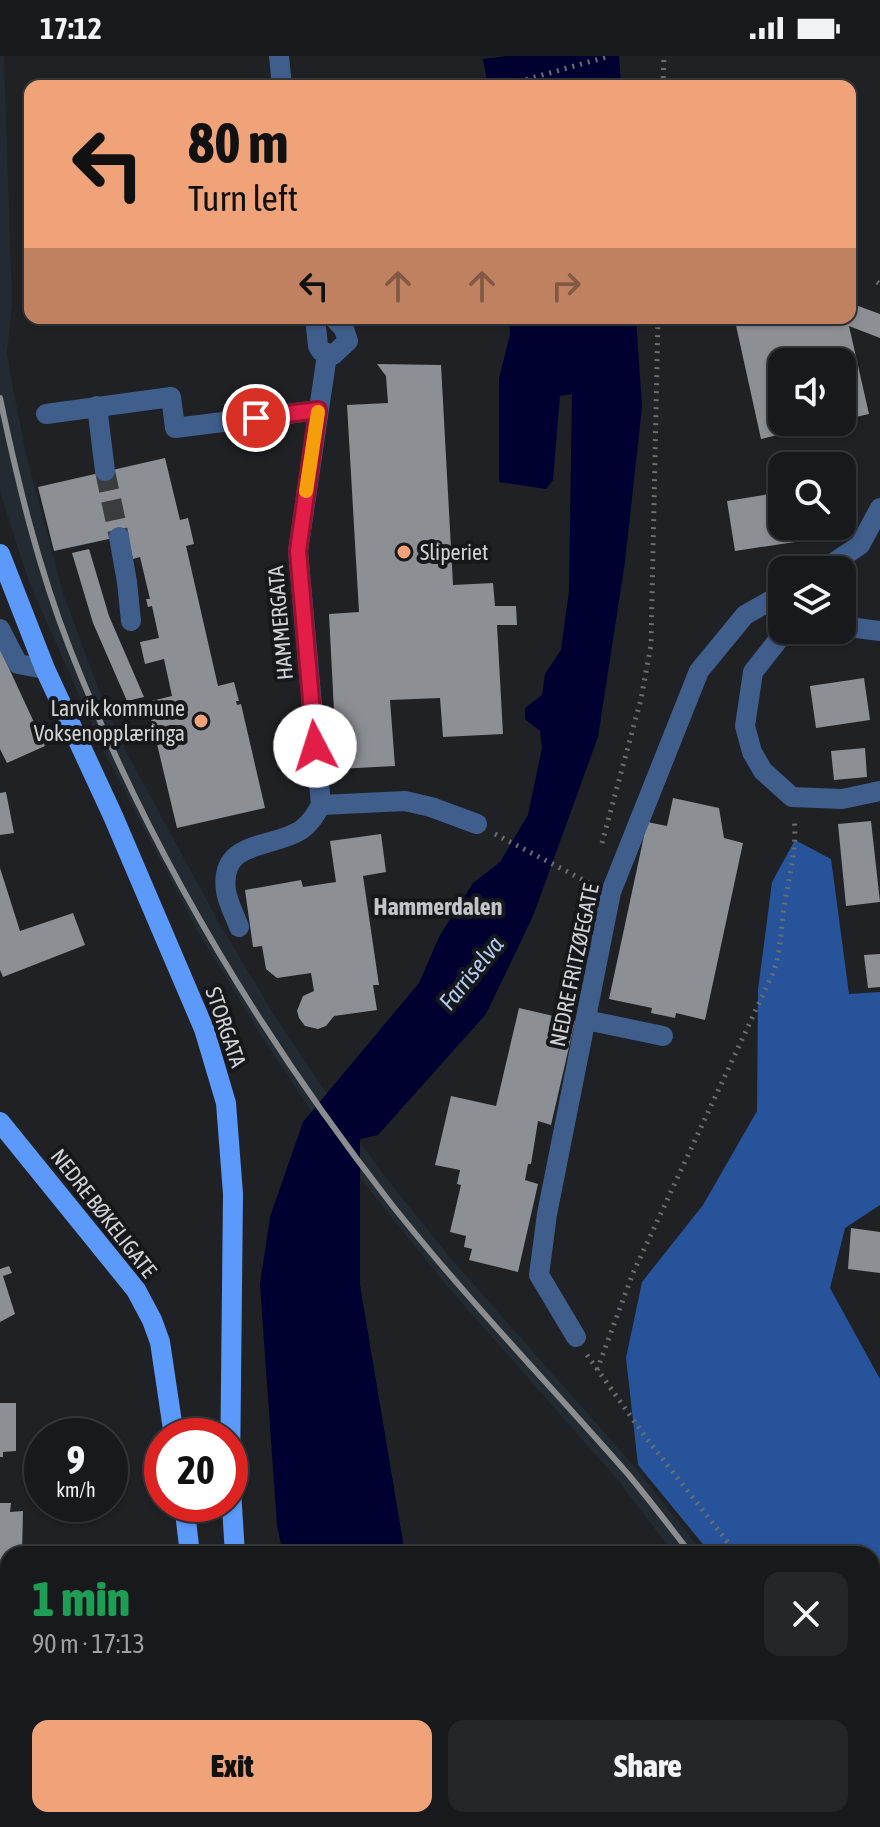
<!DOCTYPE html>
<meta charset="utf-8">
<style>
body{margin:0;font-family:"Asap Condensed",sans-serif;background:#242629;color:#f1f3f6;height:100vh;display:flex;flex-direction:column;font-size:30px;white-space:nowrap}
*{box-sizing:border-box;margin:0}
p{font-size:26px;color:#9ea0a3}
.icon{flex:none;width:44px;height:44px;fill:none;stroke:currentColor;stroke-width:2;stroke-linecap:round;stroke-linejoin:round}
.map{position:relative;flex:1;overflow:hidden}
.side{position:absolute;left:0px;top:1490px;width:880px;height:282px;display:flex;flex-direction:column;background:#17191c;border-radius:24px 24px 0 0;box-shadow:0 2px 6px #0004,0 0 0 2px #36383b}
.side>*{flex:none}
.hud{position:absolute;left:24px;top:24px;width:832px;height:244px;border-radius:16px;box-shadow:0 2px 6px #0004,0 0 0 2px #36383b;background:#f0a279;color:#111;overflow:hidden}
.fabs{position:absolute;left:768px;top:292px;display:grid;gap:16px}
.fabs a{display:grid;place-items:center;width:88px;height:88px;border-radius:16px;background:#17191c;box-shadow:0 2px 6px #0004,0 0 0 2px #36383b;font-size:40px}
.speed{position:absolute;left:24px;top:1362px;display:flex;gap:16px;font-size:40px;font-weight:700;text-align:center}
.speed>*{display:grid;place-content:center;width:104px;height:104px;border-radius:50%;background:#17191c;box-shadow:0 2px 6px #0004,0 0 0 2px #36383b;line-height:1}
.speed small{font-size:20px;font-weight:400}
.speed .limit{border:12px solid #d22;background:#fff;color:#111}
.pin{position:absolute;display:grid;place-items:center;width:68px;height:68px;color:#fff;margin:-34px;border:4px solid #fff;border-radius:50%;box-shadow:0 2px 8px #0007}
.me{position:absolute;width:88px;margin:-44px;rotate:355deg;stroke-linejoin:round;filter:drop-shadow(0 0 6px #0008)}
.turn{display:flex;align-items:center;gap:28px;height:168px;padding:0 32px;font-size:36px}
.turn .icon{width:104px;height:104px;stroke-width:2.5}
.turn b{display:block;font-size:56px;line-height:68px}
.lanes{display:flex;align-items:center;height:76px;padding:0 32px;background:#0003;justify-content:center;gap:40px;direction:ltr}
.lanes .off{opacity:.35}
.round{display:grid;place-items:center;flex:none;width:84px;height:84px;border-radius:16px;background:#242629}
.headline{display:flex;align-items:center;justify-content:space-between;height:136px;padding:0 32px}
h1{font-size:48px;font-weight:800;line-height:60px;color:#1e9e55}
.button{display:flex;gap:16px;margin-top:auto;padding:16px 32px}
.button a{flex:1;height:92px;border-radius:16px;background:#f0a279;color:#111;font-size:32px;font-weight:800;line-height:92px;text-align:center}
.button a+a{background:#242629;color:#f1f3f6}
.status{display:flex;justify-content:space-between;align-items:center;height:56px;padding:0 40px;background:#17191c;direction:ltr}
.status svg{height:22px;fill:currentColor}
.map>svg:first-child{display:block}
.built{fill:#242a32}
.forest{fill:#265399}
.water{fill:#000131}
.building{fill:#8c8f94}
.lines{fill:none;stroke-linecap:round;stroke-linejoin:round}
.minor-tunnel{stroke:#3a3c3f;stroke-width:20;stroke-dasharray:20 10;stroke-linecap:butt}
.path{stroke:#6b6d70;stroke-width:5;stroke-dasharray:2 6;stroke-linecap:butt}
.minor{stroke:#405e8c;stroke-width:20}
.major{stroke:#5b9afa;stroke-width:20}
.rail{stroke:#8a8c8f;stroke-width:6}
.route-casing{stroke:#92132f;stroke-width:20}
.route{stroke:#e11d48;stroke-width:14}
.slow{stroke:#f59e0b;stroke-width:14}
.poi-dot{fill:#f0a279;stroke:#16181b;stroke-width:3}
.labels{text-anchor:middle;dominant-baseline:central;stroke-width:8;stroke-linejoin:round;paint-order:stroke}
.poi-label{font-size:22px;fill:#d0d2d4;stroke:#16181b;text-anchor:start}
.street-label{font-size:22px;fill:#d0d2d4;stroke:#16181b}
.neighbourhood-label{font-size:24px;font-weight:bold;fill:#c1c4c9;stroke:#16181b}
.water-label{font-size:24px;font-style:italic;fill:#b1caf1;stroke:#16181b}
</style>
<div class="status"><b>17:12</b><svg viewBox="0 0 49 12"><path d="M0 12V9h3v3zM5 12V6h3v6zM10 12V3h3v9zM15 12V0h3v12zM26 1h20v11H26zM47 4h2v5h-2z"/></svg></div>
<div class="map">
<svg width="880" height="1771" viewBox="0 0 880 1771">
<rect width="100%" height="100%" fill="#1f2125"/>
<path class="built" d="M 0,0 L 4,0 L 12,248 L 7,297 L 13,332 L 26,398 L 63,537 L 98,632 L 128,699 L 218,865 L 277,964 L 352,1075 L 387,1123 L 453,1205 L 635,1411 L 704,1498 L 674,1498 L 617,1423 L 447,1230 L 332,1087 L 261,979 L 197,874 L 105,698 L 29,526 L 0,436 Z"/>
<path class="forest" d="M 795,784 L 831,803 L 849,938 L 880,936 L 880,1149 L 845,1172 L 830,1232 L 880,1323 L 880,1771 L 864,1771 L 861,1764 L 872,1764 L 872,1498 L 711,1498 L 638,1409 L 626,1302 L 642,1226 L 703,1149 L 757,1055 L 758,934 L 772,826 Z"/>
<path class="water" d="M 506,0 L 619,0 L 621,30 L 488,30 L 483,3 Z
M 509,262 L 636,262 L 642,351 L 625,506 L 598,681 L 533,860 L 486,958 L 378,1079 L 360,1083 L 360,1229 L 405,1498 L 283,1498 L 277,1469 L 260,1228 L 270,1161 L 303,1066 L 419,927 L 440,879 L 473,827 L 500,806 L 528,759 L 542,692 L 540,675 L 525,663 L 525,652 L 542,639 L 545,618 L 561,594 L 569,535 L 572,338 L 560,340 L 553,424 L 546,433 L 499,426 L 499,323 L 510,278 Z
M 594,1764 L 763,1764 L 765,1771 L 616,1771 Z"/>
<path class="building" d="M 850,247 L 880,258 L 880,282 L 849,270 L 869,358 L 842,364 L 842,306 L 782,306 L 782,366 L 828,367 L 761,383 L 735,265 L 751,262 L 850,262 Z
M 377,308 L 441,309 L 453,529 L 493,527 L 495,550 L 516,550 L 517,569 L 497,569 L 503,678 L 443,681 L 440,642 L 390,644 L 395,710 L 337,713 L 329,558 L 359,556 L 347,349 L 388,347 L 386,320 Z
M 165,402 L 180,464 L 188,462 L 194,488 L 186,490 L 218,630 L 234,626 L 239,645 L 236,645 L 237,649 L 241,648 L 265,752 L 177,772 L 147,646 L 172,640 L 164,603 L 145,608 L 140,586 L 159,582 L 152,550 L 148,551 L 146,543 L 150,543 L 140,501 L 133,503 L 127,479 L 54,495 L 38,431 Z
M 782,436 L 782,470 L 839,470 L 841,479 L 735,495 L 727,445 Z
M 89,493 L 109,560 L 144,641 L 127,645 L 93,567 L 72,497 Z
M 0,593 L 45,690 L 7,707 L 0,693 Z
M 864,622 L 870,664 L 816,672 L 810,630 Z
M 865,692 L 867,721 L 834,724 L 831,695 Z
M 6,736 L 14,777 L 0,779 L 0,737 Z
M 673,742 L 719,752 L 724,782 L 743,787 L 705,964 L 676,957 L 675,962 L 651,957 L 652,952 L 609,943 L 647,766 L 667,770 Z
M 871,765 L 880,846 L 846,850 L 838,768 Z
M 381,778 L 386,816 L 363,820 L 379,929 L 373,929 L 377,954 L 334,960 L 326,970 L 318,973 L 305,970 L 299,962 L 297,955 L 303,940 L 314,935 L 311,917 L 277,922 L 266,913 L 262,890 L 253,891 L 245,834 L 301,824 L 303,831 L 336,826 L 330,785 Z
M 0,812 L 20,875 L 73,857 L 85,889 L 3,921 L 0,914 Z
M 880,898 L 880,931 L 868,932 L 864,899 Z
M 519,952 L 575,965 L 551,1069 L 538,1065 L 531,1108 L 528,1108 L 525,1124 L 538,1128 L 518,1216 L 469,1204 L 472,1193 L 464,1191 L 466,1180 L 450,1176 L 461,1129 L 457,1128 L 460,1114 L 435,1109 L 451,1040 L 496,1050 Z
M 851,1172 L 880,1176 L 880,1217 L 848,1213 Z
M 9,1210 L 12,1217 L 3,1220 L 15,1258 L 0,1266 L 0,1213 Z
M 0,1347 L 16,1347 L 16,1395 L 3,1396 L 3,1401 L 0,1401 Z
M 0,1447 L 11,1447 L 10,1456 L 23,1455 L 22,1498 L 8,1498 L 8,1547 L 3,1547 L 3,1559 L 0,1559 Z
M 8,1569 L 8,1746 L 0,1747 L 0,1570 Z
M 37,1764 L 59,1766 L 66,1764 L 70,1771 L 25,1771 Z"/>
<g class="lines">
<path class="minor-tunnel" d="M 105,415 L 119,481"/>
<path class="path" d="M 503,30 L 610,0
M 663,30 L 664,0
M 877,226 L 880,228
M 495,778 L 589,827
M 602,787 L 641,643 L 651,589 L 658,262
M 587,1299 L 647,1383 L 737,1498
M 597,1314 L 633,1217 L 774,915 C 780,896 781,878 783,858 C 787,826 798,795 794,762
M 872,1730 L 880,1751
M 477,1764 L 501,1771"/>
<path class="minor" d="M 279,0 L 282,30
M 315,262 L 318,290 L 321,295 L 333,299 L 348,285 L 344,273 L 334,262
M 97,350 L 105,415
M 46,358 L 171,341 L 175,372 L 318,354
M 119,481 L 127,526 L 131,565
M 823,514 L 860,489 L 880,452
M 842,570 L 880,575
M 0,573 L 18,608 L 45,613
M 786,574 L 753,616 L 745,670 L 752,696 L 763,715 L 792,741 L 842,743 L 880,735
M 321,749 L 405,745 L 431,751 L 477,768
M 239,871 C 235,860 228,847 226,835 C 219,783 272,793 301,774 C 311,767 315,759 321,749 L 298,495 L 327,299
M 586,964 L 663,980
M 576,1281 L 539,1219 L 547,1158 L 611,836 L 699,615 L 745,559 L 782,538"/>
<path class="major" d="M 0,498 L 45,613 L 113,760 L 204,973 L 226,1047 L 233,1138 L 230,1419 L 235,1498
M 0,1066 L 136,1234 L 152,1264 L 160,1286 L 174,1380
M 184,1448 L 190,1498
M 369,1764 L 379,1771"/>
<path class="rail" d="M 0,342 C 18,427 38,511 70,593 C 148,792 260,980 392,1149 C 466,1242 549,1328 627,1417 C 649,1443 670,1471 691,1498
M 840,1764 L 843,1771"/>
</g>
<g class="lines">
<defs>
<path id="route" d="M 256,362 L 318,354 L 298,495 L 315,690"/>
</defs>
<use href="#route" class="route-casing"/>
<use href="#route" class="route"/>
<path class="slow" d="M 306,435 L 318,356"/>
</g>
<g class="poi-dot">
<circle cx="404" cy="496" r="8"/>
<circle cx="201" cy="665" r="8"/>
</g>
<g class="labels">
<g class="poi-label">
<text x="420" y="496">Sliperiet</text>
<text x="185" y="652" text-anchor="end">Larvik kommune<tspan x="185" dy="25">Voksenopplæringa</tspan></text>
</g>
<g class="street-label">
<text transform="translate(280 567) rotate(-95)">HAMMERGATA</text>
<text transform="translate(574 909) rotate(-78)">NEDRE FRITZØEGATE</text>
<text transform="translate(226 971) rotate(71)">STORGATA</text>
<text transform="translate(104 1157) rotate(52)">NEDRE BØKELIGATE</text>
</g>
<g class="neighbourhood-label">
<text x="438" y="850">Hammerdalen</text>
</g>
<g class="water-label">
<text transform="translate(471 917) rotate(-51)">Farriselva</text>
</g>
</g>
</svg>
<div class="fabs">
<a><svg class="icon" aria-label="sound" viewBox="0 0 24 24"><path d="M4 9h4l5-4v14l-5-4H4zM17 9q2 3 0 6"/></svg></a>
<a><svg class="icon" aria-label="search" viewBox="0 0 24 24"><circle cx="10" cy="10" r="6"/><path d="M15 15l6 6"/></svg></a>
<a><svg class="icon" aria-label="layers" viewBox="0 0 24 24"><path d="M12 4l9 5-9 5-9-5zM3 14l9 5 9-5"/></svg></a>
</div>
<div class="speed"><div>9<small>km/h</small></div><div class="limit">20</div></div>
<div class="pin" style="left:256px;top:362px;background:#d93025"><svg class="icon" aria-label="arrive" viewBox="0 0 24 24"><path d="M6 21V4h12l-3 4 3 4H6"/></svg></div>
<svg class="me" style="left:315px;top:690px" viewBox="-20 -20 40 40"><circle r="19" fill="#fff"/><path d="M0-13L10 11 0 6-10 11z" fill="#e11d48"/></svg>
<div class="hud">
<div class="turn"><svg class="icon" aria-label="left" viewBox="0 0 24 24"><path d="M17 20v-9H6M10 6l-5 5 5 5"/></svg><div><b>80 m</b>Turn left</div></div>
<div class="lanes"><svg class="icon" aria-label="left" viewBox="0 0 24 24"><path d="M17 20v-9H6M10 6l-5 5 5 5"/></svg><svg class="icon off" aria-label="ahead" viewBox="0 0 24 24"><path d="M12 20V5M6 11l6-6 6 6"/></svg><svg class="icon off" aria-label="ahead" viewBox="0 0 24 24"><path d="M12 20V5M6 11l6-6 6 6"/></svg><svg class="icon off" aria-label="right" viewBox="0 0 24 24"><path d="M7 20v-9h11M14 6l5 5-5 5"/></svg></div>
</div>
<section class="side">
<div class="headline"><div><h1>1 min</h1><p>90 m · 17:13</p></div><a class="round"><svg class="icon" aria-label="close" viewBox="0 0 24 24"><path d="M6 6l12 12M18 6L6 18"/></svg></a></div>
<div class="button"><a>Exit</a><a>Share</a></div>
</section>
</div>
